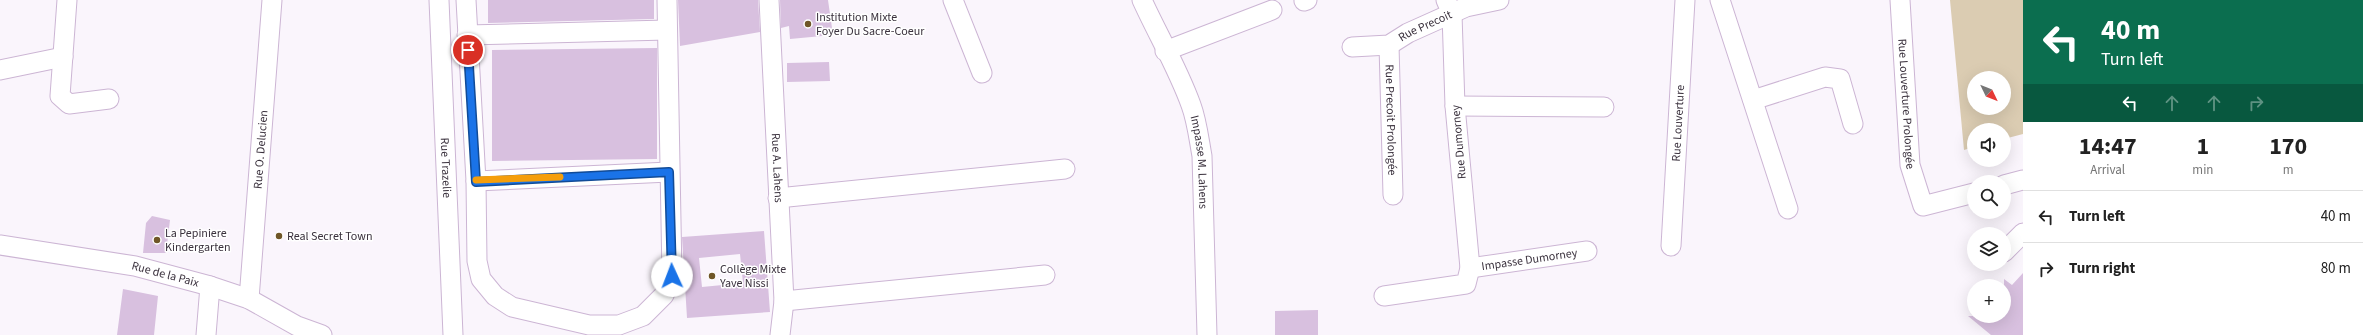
<!DOCTYPE html>
<meta charset="utf-8">
<style>
body{margin:0;font-family:"Source Sans 3",sans-serif;background:#f6f6f6;color:#222;height:100vh;display:flex;flex-direction:column;font-size:15px;white-space:nowrap}
*{box-sizing:border-box;margin:0}
p{font-size:13px;color:#767676}
.icon{flex:none;width:22px;height:22px;fill:none;stroke:currentColor;stroke-width:2;stroke-linecap:round;stroke-linejoin:round}
.map{position:relative;flex:1;overflow:hidden}
.details{display:flex;flex-direction:column;background:#fff;width:340px}
.details>*{flex:none}
.banner{background:#0b6e4f;color:#fff;overflow:hidden}
.needle{width:26px;rotate:133deg}
.buttons{position:absolute;left:1967px;top:71px;display:grid;gap:8px}
.buttons a{display:grid;place-items:center;width:44px;height:44px;border-radius:50%;background:#fff;box-shadow:0 4px 16px #0002;font-size:20px}
.pin{position:absolute;display:grid;place-items:center;width:34px;height:34px;color:#fff;margin:-17px;border:2px solid #fff;border-radius:50%;box-shadow:0 1px 4px #0007}
.me{position:absolute;width:44px;margin:-22px;rotate:358deg;stroke-linejoin:round;filter:drop-shadow(0 0 3px #0008)}
.turn{display:flex;align-items:center;gap:14px;height:84px;padding:0 12px;font-size:18px}
.turn .icon{width:52px;height:52px;stroke-width:2.5}
.turn b{display:block;font-size:28px;line-height:34px}
.lanes{display:flex;align-items:center;height:38px;padding:0 12px;background:#0003;justify-content:center;gap:20px;direction:ltr}
.lanes .off{opacity:.35}
.eta{display:flex;justify-content:space-evenly;align-items:center;height:68px;text-align:center}
.eta b{font-size:24px;font-weight:700;line-height:28px}
ul{padding:0;list-style:none}
li{display:flex;align-items:center;gap:12px;height:52px;padding:0 12px;border-top:1px solid #e0e0e0}
li div{flex:1}
li b{display:block;font-size:15px}
li em{font-style:normal}
main{display:flex;flex:1;min-height:0}
.map>svg:first-child{display:block}
.green{fill:#dbccb2;fill-rule:evenodd}
.building{fill:#d8c0df;fill-rule:evenodd}
.lines{fill:none;stroke-linecap:round;stroke-linejoin:round}
.minor-casing{stroke:#ccb5d4;stroke-width:21}
.minor{stroke:#fff;stroke-width:19}
.route-casing{stroke:#114b97;stroke-width:10}
.route{stroke:#1a73e8;stroke-width:7}
.slow{stroke:#f59e0b;stroke-width:7}
.poi-dot{fill:#6f5627;stroke:#fff;stroke-width:1.5}
.labels{text-anchor:middle;dominant-baseline:central;stroke-width:3;stroke-linejoin:round;paint-order:stroke}
.poi-label{font-size:12px;fill:#3a313d;stroke:#fff;text-anchor:start}
.street-label{font-size:12px;fill:#3a313d;stroke:#fff}
</style>
<main>
<div class="map">
<svg width="2023" height="335" viewBox="0 0 2023 335">
<rect width="100%" height="100%" fill="#faf5fc"/>
<path class="green" d="M 1950,0 L 2023,0 L 2023,134 L 2004,139 L 2004,130 L 1974,130 L 1974,147 L 1964,150 ZM 1974,78 L 2004,78 L 2004,108 L 1974,108 Z"/>
<path class="building" d="M 488,0 L 654,0 L 654,19 L 488,23 Z
M 678,0 L 758,0 L 760,32 L 680,46 Z
M 780,0 L 828,0 L 833,35 L 790,39 L 789,26 L 781,28 Z
M 657,48 L 657,159 L 492,161 L 492,50 Z
M 829,62 L 830,81 L 787,82 L 787,63 Z
M 152,216 L 170,220 L 166,253 L 143,253 L 146,223 Z
M 764,231 L 770,312 L 687,318 L 682,237 ZM 740,254 L 743,283 L 702,287 L 699,258 Z
M 2023,273 L 2023,335 L 1991,335 L 1968,316 L 2004,316 L 2004,279 L 2012,285 Z
M 123,289 L 158,296 L 154,335 L 117,335 Z
M 1318,310 L 1318,335 L 1275,335 L 1275,311 Z"/>
<g class="lines">
<defs>
<g id="minor">
<path d="M 67,0 L 60,96 L 69,104 L 109,99"/>
<path id="s1" d="M 439,0 L 453,335"/>
<path d="M 466,0 L 476,181 L 477,261 L 481,279 L 495,296 L 512,307 L 589,325 L 619,325 L 643,316 L 664,295 L 672,276 L 667,0"/>
<path id="s2" d="M 769,0 L 784,301 L 780,335"/>
<path d="M 953,0 L 982,73"/>
<path id="s3" d="M 1142,0 C 1158,35 1178,69 1191,105 C 1197,121 1199,140 1202,156 L 1207,335"/>
<path d="M 1720,0 L 1788,209"/>
<path id="s4" d="M 1900,0 L 1910,165 L 1923,206 L 1974,193"/>
<path d="M 1304,1 L 1307,0"/>
<path d="M 467,35 L 667,30"/>
<path id="s5" d="M 1389,45 L 1393,195"/>
<path id="s6" d="M 1352,47 L 1389,45 L 1408,33 L 1466,7 L 1499,0"/>
<path d="M 1165,51 L 1272,10"/>
<path d="M 0,70 L 63,57"/>
<path d="M 1753,100 L 1825,77 L 1840,79 L 1853,124"/>
<path d="M 1455,106 L 1604,107"/>
<path d="M 476,181 L 669,172"/>
<path d="M 2004,185 L 2023,180"/>
<path d="M 778,198 L 1065,169"/>
<path id="s7" d="M 0,245 L 135,266 L 210,286 L 249,299 L 297,326 L 322,335"/>
<path id="s8" d="M 1671,246 L 1685,0"/>
<path d="M 2004,252 L 2023,233"/>
<path id="s9" d="M 1470,268 L 1587,251"/>
<path d="M 1384,296 L 1466,284 L 1470,268 L 1455,106 L 1452,14 L 1446,0"/>
<path id="s10" d="M 249,299 L 272,0"/>
<path d="M 784,301 L 1045,275"/>
<path d="M 206,335 L 210,286"/>
</g>
</defs>
<use href="#minor" class="minor-casing"/>
<use href="#minor" class="minor"/>
</g>
<g class="lines">
<defs>
<path id="route" d="M 468,50 L 476,182 L 669,172 L 672,276"/>
</defs>
<use href="#route" class="route-casing"/>
<use href="#route" class="route"/>
<path class="slow" d="M 476,180 L 560,177"/>
</g>
<g class="poi-dot">
<circle cx="808" cy="24" r="4"/>
<circle cx="279" cy="236" r="4"/>
<circle cx="157" cy="240" r="4"/>
<circle cx="712" cy="276" r="4"/>
</g>
<g class="labels">
<g class="poi-label">
<text x="816" y="17">Institution Mixte<tspan x="816" dy="14">Foyer Du Sacre-Coeur</tspan></text>
<text x="165" y="233">La Pepiniere<tspan x="165" dy="14">Kindergarten</tspan></text>
<text x="287" y="236">Real Secret Town</text>
<text x="720" y="269">Collège Mixte<tspan x="720" dy="14">Yave Nissi</tspan></text>
</g>
<g class="street-label">
<text stroke="none"><textPath href="#s6" startOffset="78">Rue Precoit</textPath></text>
<text stroke="none"><textPath href="#s4" startOffset="104">Rue Louverture Prolongée</textPath></text>
<text stroke="none"><textPath href="#s5" startOffset="75">Rue Precoit Prolongée</textPath></text>
<text stroke="none"><textPath href="#s8" startOffset="123">Rue Louverture</textPath></text>
<text transform="translate(1459 142) rotate(-95)">Rue Dumorney</text>
<text stroke="none"><textPath href="#s10" startOffset="150">Rue O. Delucien</textPath></text>
<text stroke="none"><textPath href="#s3" startOffset="174">Impasse M. Lahens</textPath></text>
<text stroke="none"><textPath href="#s1" startOffset="168">Rue Trazelie</textPath></text>
<text stroke="none"><textPath href="#s2" startOffset="168">Rue A. Lahens</textPath></text>
<text stroke="none"><textPath href="#s9" startOffset="60">Impasse Dumorney</textPath></text>
<text stroke="none"><textPath href="#s7" startOffset="168">Rue de la Paix</textPath></text>
</g>
</g>
</svg>
<div class="buttons">
<a><svg class="needle" viewBox="-14 -14 28 28"><path d="M0-13l5 13h-10z" fill="#e53935"/><path d="M0 13l5-13h-10z" fill="#767676"/></svg></a>
<a><svg class="icon" aria-label="sound" viewBox="0 0 24 24"><path d="M4 9h4l5-4v14l-5-4H4zM17 9q2 3 0 6"/></svg></a>
<a><svg class="icon" aria-label="search" viewBox="0 0 24 24"><circle cx="10" cy="10" r="6"/><path d="M15 15l6 6"/></svg></a>
<a><svg class="icon" aria-label="layers" viewBox="0 0 24 24"><path d="M12 4l9 5-9 5-9-5zM3 14l9 5 9-5"/></svg></a>
<a>+</a>
</div>
<div class="pin" style="left:468px;top:50px;background:#d93025"><svg class="icon" aria-label="arrive" viewBox="0 0 24 24"><path d="M6 21V4h12l-3 4 3 4H6"/></svg></div>
<svg class="me" style="left:672px;top:276px" viewBox="-20 -20 40 40"><circle r="19" fill="#fff"/><path d="M0-13L10 11 0 6-10 11z" fill="#1a73e8"/></svg>
</div>
<section class="details">
<div class="banner">
<div class="turn"><svg class="icon" aria-label="left" viewBox="0 0 24 24"><path d="M17 20v-9H6M10 6l-5 5 5 5"/></svg><div><b>40 m</b>Turn left</div></div>
<div class="lanes"><svg class="icon" aria-label="left" viewBox="0 0 24 24"><path d="M17 20v-9H6M10 6l-5 5 5 5"/></svg><svg class="icon off" aria-label="ahead" viewBox="0 0 24 24"><path d="M12 20V5M6 11l6-6 6 6"/></svg><svg class="icon off" aria-label="ahead" viewBox="0 0 24 24"><path d="M12 20V5M6 11l6-6 6 6"/></svg><svg class="icon off" aria-label="right" viewBox="0 0 24 24"><path d="M7 20v-9h11M14 6l5 5-5 5"/></svg></div>
</div>
<div class="eta">
<div><b>14:47</b><p>Arrival</p></div>
<div><b>1</b><p>min</p></div>
<div><b>170</b><p>m</p></div>
</div>
<ul>
<li><svg class="icon" aria-label="left" viewBox="0 0 24 24"><path d="M17 20v-9H6M10 6l-5 5 5 5"/></svg><div><b>Turn left</b></div><em>40 m</em></li>
<li><svg class="icon" aria-label="right" viewBox="0 0 24 24"><path d="M7 20v-9h11M14 6l5 5-5 5"/></svg><div><b>Turn right</b></div><em>80 m</em></li>
</ul>
</section>
</main>
